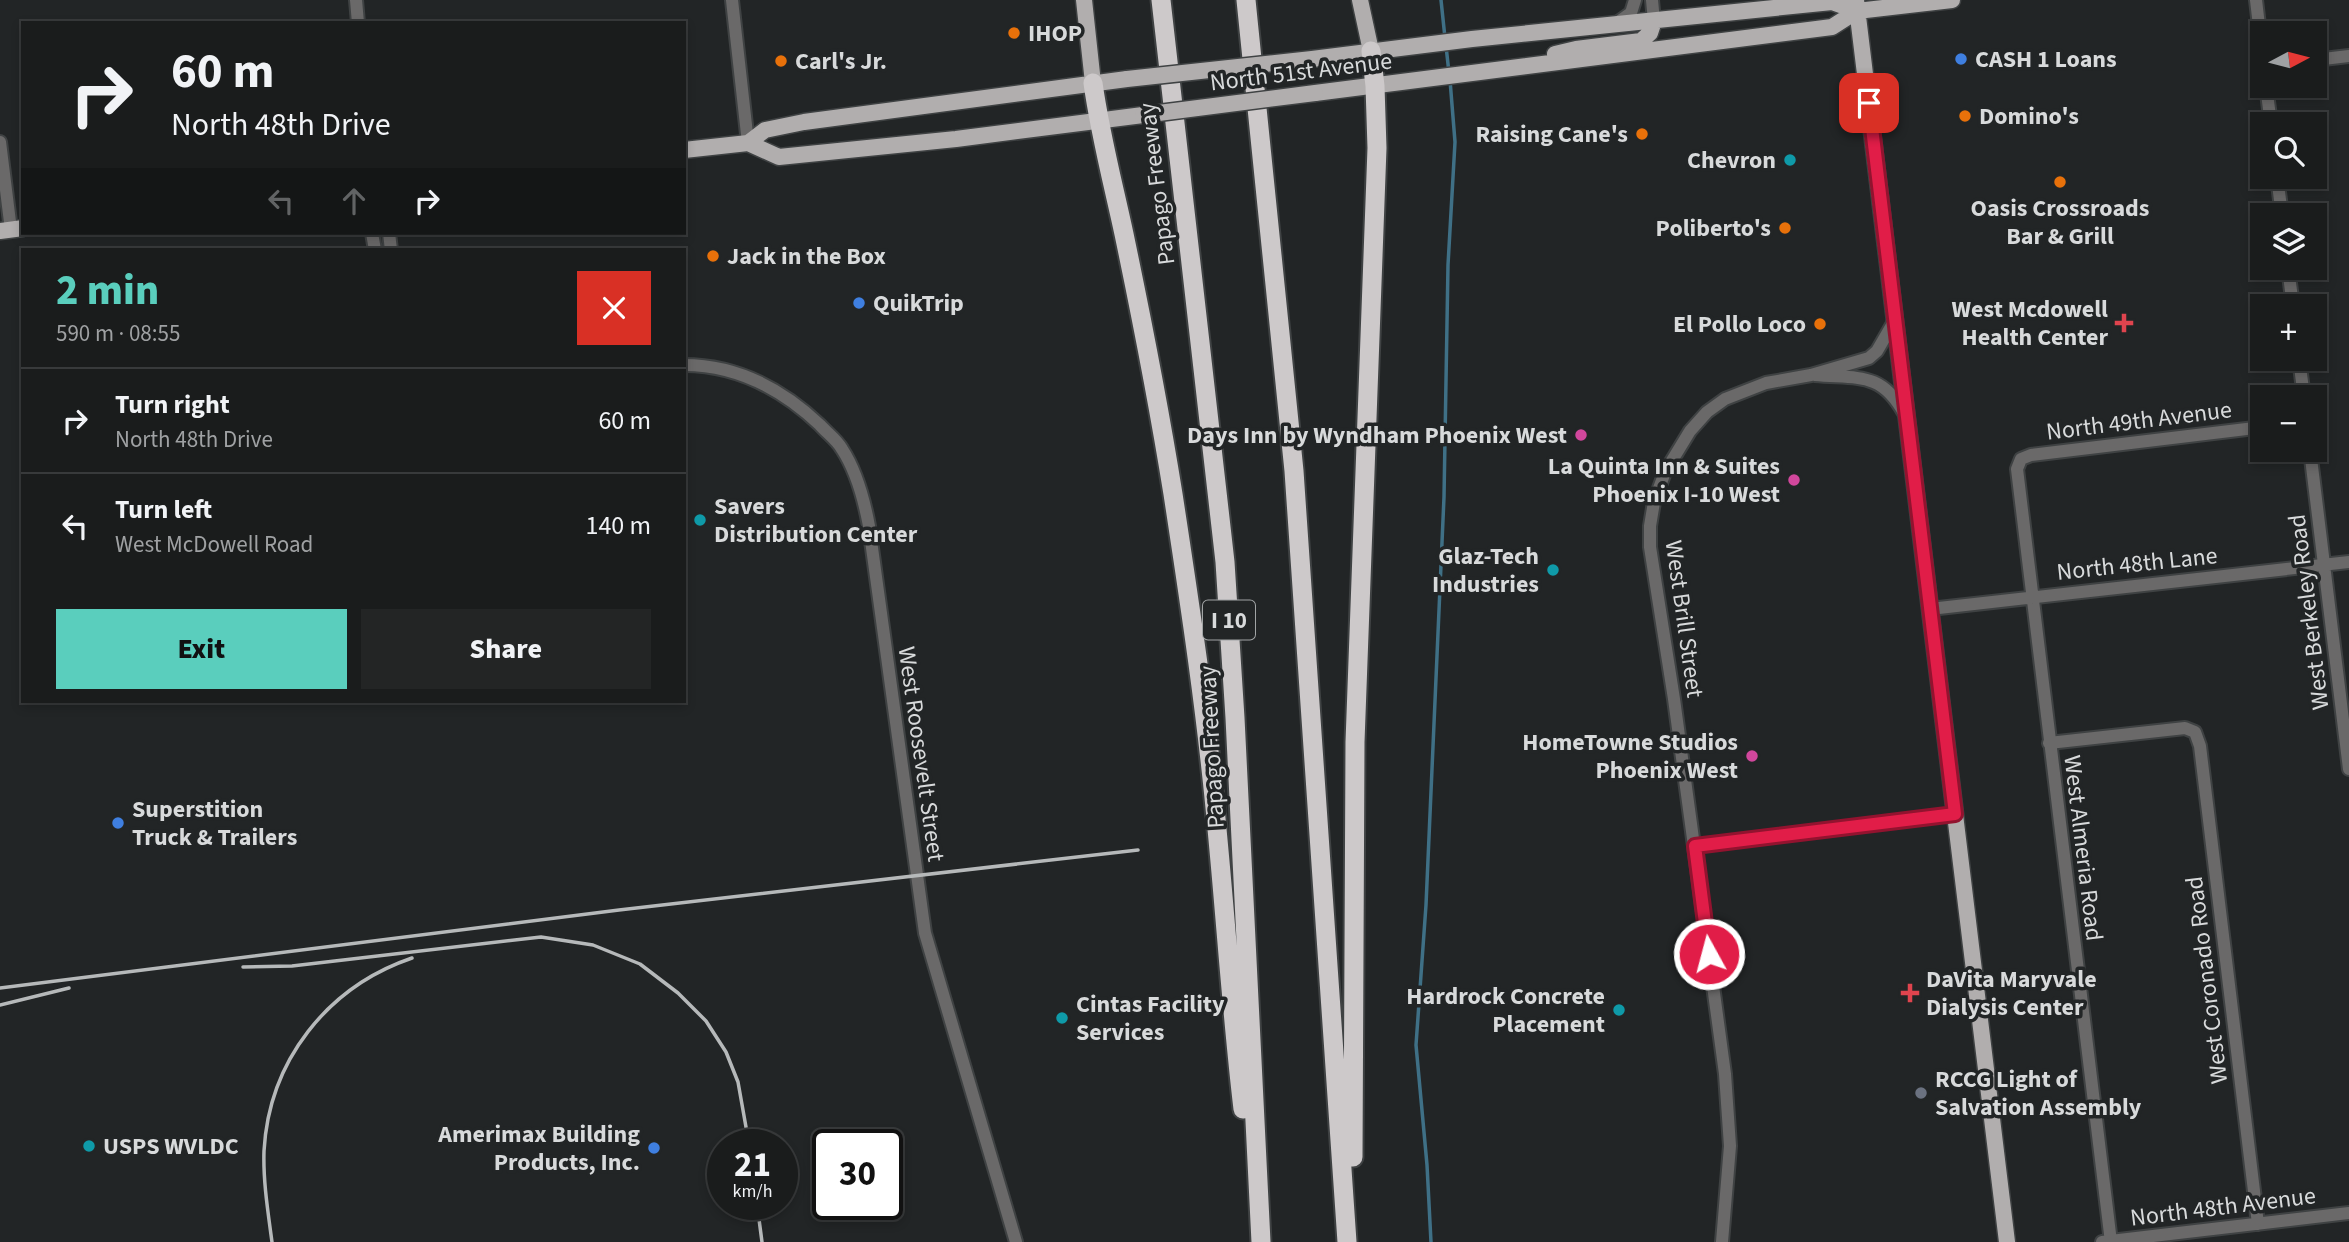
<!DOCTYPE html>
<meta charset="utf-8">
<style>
body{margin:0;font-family:"Source Sans 3",sans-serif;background:#232525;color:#f1f3f6;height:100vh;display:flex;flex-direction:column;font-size:26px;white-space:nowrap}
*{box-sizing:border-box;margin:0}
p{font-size:23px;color:#9fa1a3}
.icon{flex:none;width:38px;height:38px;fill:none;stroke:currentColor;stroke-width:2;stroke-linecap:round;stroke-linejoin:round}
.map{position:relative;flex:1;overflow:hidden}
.drawer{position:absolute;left:21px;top:248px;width:665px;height:455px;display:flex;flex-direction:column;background:#1a1c1c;border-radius:0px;box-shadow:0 4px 10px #0003,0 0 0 2px #383a3b}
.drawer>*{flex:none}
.banner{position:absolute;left:21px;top:21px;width:665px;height:214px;border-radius:0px;box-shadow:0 4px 10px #0003,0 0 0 2px #383a3b;background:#1a1c1c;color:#f1f3f6;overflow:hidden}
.needle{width:46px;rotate:83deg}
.tools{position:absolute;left:2250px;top:21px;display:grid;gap:14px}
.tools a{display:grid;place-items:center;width:77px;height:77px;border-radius:0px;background:#1a1c1c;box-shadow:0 4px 10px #0003,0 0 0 2px #383a3b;font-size:35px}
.speed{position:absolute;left:707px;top:1129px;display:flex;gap:14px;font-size:35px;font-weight:700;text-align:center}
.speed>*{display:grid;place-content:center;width:91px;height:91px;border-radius:50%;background:#1a1c1c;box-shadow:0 4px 10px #0003,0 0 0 2px #383a3b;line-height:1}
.speed small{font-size:18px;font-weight:400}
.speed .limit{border:4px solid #111;border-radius:10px;background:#fff;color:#111}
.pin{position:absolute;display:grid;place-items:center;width:60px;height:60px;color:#fff;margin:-30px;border-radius:14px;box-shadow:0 4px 10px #0006}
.me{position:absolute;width:77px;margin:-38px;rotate:353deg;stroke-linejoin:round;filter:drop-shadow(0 0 5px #0008)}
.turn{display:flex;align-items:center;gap:24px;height:147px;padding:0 35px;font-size:32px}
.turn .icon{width:91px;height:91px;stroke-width:2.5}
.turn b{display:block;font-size:49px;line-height:60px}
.lanes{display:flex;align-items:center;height:66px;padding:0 35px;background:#0003;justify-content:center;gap:35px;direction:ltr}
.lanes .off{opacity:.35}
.round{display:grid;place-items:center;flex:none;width:74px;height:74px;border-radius:0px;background:#232525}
.overview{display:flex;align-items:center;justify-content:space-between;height:119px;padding:0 35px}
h1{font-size:42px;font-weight:800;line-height:52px;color:#5acebd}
.button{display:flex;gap:14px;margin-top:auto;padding:14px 35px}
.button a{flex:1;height:80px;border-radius:0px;background:#5acebd;color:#111;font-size:28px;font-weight:800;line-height:80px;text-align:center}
.button a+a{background:#232525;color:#f1f3f6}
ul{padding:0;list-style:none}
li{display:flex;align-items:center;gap:21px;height:105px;padding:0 35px;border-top:2px solid #383a3b}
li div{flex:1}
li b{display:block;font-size:26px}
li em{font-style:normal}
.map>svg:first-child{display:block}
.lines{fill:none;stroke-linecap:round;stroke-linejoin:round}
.stream{stroke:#3f7086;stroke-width:3.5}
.minor-casing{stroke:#3f4243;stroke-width:16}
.major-casing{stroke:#3f4243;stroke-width:19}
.highway-casing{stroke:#3f4243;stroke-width:23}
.minor{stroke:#6a6969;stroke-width:12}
.major{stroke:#b1aeae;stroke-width:16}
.highway{stroke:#cdc9ca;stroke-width:19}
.rail{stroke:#b6b9ba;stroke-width:3.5}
.major-bridge-casing{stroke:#3f4243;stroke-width:19;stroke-linecap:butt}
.major-bridge{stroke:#b1aeae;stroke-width:16}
.route-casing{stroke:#92132f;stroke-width:18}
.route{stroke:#e11d48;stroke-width:12}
.food-dot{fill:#e8710a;stroke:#222526;stroke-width:2.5}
.shop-dot{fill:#3f7fe0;stroke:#222526;stroke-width:2.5}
.culture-dot{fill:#0f9aa8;stroke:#222526;stroke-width:2.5}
.health-dot{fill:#e0444e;stroke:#222526;stroke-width:2.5}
.hotel-dot{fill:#d1479c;stroke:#222526;stroke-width:2.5}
.worship-dot{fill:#6b7280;stroke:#222526;stroke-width:2.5}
.labels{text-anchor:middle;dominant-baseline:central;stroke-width:7;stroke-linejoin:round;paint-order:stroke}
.shield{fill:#222526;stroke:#a1a4a5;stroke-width:2}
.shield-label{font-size:23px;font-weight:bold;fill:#d8dadb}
.poi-label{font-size:24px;font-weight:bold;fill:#d8dadb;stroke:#222526;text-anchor:start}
.street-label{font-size:24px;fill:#d8dadb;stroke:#222526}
</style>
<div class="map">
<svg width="2349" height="1242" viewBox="0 0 2349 1242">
<rect width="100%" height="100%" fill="#222526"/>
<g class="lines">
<path class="stream" d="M 1441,0 L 1445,38
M 1446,46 L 1449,73
M 1431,1242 L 1427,1165 L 1416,1045 L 1426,905 L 1444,497 L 1448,265 L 1455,142 L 1450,80"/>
<defs>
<path id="minor" d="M 356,0 L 358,23
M 732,0 L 748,143
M 1652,0 L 1654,21
M 2256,0 L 2263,60
M 1617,23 L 1631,13 L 1635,0
M 2315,60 L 2349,56
M 2266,86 L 2271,124
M 0,142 L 11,230
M 2277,177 L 2282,215
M 372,233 L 375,250
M 389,233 L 391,250
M 2288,268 L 2293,306
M 2299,359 L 2304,397
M 684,365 C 738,365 782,389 820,425 C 827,433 837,440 842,449 C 857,472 864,499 869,526 L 925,933 L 1016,1242
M 1815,375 C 1857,379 1881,371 1904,413
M 2310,450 L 2349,769
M 1930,609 L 2349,562
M 2049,743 L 2185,728 L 2195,732 L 2200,746 L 2258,1224
M 1695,846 L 1955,814
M 1722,1242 L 1730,1146 L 1725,1074 L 1674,699 L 1650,547 L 1650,526 L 1654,502 L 1665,472 L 1690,431 L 1707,412 L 1725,399 L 1766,383 L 1811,375 L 1869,358 L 1877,351 L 1895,320
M 2102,1242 L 2349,1213
M 2111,1242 L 2017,469 L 2021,459 L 2031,455 L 2263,427"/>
<path id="major" d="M 1084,0 L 1093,83
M 1360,0 L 1371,51
M 1856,0 L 2007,1242
M 1555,54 L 1576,49 L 1641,41 L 1650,33 L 1654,21
M 1312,59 L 1472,39 L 1832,2 L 1857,11
M 1315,93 L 1832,27 L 1857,11 L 1952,0
M 748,143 L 765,130 L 804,122 L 1127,79
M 684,150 L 748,143 L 779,157 L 956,139 L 1143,115
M 0,231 L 23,228"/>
<path id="highway" d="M 1161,0 L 1225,562 L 1235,718 L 1261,1242
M 1246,0 L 1294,471 L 1347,1242
M 1093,83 C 1100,134 1113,183 1124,234 C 1142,320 1159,407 1173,494 C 1190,605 1207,717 1217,829 C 1226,923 1232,1016 1243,1109
M 1353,1157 L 1355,742 L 1377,148 L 1375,86 L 1371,51"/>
</defs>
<use href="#minor" class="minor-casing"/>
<use href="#major" class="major-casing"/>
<use href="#highway" class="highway-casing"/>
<use href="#minor" class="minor"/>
<use href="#major" class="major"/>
<use href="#highway" class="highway"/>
<path class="rail" d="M 243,967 L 292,966 L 541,937 L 593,945 L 640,964 L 678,993 L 706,1021 L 726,1052 L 738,1082 L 749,1144
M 0,988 L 619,910 L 1138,850
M 0,1005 L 69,988
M 757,1204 L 762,1242
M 272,1242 C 268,1212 263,1181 264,1151 C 269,1061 327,987 412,958"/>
<defs>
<path id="major-bridge" d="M 1127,79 L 1312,59
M 1143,115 L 1315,93"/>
</defs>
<use href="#major-bridge" class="major-bridge-casing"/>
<use href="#major-bridge" class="major-bridge"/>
</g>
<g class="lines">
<defs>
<path id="route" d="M 1709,954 L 1695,846 L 1955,814 L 1869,103"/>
</defs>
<use href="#route" class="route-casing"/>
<use href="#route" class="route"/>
</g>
<g class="food-dot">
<circle cx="1014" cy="33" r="7"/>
<circle cx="781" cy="61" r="7"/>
<circle cx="1965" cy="116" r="7"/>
<circle cx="1642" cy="134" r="7"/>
<circle cx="2060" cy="182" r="7"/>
<circle cx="1785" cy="228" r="7"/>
<circle cx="713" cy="256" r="7"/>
<circle cx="1820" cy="324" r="7"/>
</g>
<g class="shop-dot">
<circle cx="1961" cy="59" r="7"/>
<circle cx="859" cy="303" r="7"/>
<circle cx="118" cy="823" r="7"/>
<circle cx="654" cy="1148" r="7"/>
</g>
<g class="culture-dot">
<circle cx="1790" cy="160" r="7"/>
<circle cx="700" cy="520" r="7"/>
<circle cx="1553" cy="570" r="7"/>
<circle cx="1619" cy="1010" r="7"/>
<circle cx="1062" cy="1018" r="7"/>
<circle cx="89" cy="1146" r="7"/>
</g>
<g class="health-dot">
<path d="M2120.5 312.5h7v7h7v7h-7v7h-7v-7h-7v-7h7z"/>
<path d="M1906.5 982.5h7v7h7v7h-7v7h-7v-7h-7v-7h7z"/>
</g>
<g class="hotel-dot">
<circle cx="1581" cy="435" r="7"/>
<circle cx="1794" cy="480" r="7"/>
<circle cx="1752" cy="756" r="7"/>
</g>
<circle class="worship-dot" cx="1921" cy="1093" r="7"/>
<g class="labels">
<rect class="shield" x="1203" y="600.5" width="52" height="39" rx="5"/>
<g class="shield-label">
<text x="1229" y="620">I 10</text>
</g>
<g class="poi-label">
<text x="1028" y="33">IHOP</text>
<text x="1975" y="59">CASH 1 Loans</text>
<text x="795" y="61">Carl's Jr.</text>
<text x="1979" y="116">Domino's</text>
<text x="1628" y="134" text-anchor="end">Raising Cane's</text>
<text x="1776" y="160" text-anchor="end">Chevron</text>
<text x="2060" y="208" text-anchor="middle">Oasis Crossroads<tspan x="2060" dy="28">Bar &amp; Grill</tspan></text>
<text x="1771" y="228" text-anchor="end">Poliberto's</text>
<text x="727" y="256">Jack in the Box</text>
<text x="873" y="303">QuikTrip</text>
<text x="2108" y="309" text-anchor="end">West Mcdowell<tspan x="2108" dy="28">Health Center</tspan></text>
<text x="1806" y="324" text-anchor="end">El Pollo Loco</text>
<text x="1567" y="435" text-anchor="end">Days Inn by Wyndham Phoenix West</text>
<text x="1780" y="466" text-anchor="end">La Quinta Inn &amp; Suites<tspan x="1780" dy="28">Phoenix I-10 West</tspan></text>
<text x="714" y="506">Savers<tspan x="714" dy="28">Distribution Center</tspan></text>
<text x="1539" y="556" text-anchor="end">Glaz-Tech<tspan x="1539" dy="28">Industries</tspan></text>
<text x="1738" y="742" text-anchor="end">HomeTowne Studios<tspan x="1738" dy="28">Phoenix West</tspan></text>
<text x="132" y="809">Superstition<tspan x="132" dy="28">Truck &amp; Trailers</tspan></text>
<text x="1926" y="979">DaVita Maryvale<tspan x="1926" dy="28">Dialysis Center</tspan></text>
<text x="1605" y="996" text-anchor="end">Hardrock Concrete<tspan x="1605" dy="28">Placement</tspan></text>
<text x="1076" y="1004">Cintas Facility<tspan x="1076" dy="28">Services</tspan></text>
<text x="1935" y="1079">RCCG Light of<tspan x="1935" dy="28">Salvation Assembly</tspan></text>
<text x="640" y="1134" text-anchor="end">Amerimax Building<tspan x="640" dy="28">Products, Inc.</tspan></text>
<text x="103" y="1146">USPS WVLDC</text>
</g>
<g class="street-label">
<text transform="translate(1301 72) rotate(-7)">North 51st Avenue</text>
<text transform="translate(1157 184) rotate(-97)">Papago Freeway</text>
<text transform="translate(2139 421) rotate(-7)">North 49th Avenue</text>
<text transform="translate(2137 564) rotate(-6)">North 48th Lane</text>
<text transform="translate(2309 612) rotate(-97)">West Berkeley Road</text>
<text transform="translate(1684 619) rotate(82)">West Brill Street</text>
<text transform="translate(1212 747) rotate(-93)">Papago Freeway</text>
<text transform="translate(921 754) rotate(82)">West Roosevelt Street</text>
<text transform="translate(2083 848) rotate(83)">West Almeria Road</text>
<text transform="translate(2207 980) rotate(-97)">West Coronado Road</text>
<text transform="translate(2223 1207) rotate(-7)">North 48th Avenue</text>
</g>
</g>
</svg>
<div class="tools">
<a><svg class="needle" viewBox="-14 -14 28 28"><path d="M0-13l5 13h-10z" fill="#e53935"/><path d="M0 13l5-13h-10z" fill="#9fa1a3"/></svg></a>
<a><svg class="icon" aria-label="search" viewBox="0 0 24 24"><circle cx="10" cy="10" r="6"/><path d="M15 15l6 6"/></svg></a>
<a><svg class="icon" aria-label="layers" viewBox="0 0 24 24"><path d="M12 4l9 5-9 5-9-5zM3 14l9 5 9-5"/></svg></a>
<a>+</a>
<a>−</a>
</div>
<div class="speed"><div>21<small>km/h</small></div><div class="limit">30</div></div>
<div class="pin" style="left:1869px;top:103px;background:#d93025"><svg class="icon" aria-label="arrive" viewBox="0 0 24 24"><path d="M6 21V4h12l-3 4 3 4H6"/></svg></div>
<svg class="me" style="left:1709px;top:954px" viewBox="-20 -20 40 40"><circle r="17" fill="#e11d48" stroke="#fff" stroke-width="3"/><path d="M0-11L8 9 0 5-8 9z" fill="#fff"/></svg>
<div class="banner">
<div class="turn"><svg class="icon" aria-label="right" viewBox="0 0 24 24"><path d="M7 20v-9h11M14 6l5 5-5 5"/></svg><div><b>60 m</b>North 48th Drive</div></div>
<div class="lanes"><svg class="icon off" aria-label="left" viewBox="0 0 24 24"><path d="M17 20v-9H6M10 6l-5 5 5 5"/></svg><svg class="icon off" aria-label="ahead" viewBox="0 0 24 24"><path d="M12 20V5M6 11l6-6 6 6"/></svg><svg class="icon" aria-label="right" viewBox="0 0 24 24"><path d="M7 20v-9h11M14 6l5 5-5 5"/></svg></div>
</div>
<section class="drawer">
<div class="overview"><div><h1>2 min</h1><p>590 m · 08:55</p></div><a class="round" style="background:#d93025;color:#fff"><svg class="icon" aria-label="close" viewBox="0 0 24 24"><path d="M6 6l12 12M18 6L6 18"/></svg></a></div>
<ul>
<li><svg class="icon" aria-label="right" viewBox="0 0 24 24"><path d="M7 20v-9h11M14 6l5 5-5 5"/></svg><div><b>Turn right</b><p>North 48th Drive</p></div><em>60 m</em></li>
<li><svg class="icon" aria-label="left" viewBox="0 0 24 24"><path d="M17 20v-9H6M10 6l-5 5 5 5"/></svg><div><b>Turn left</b><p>West McDowell Road</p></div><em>140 m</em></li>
</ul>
<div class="button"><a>Exit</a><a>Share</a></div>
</section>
</div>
